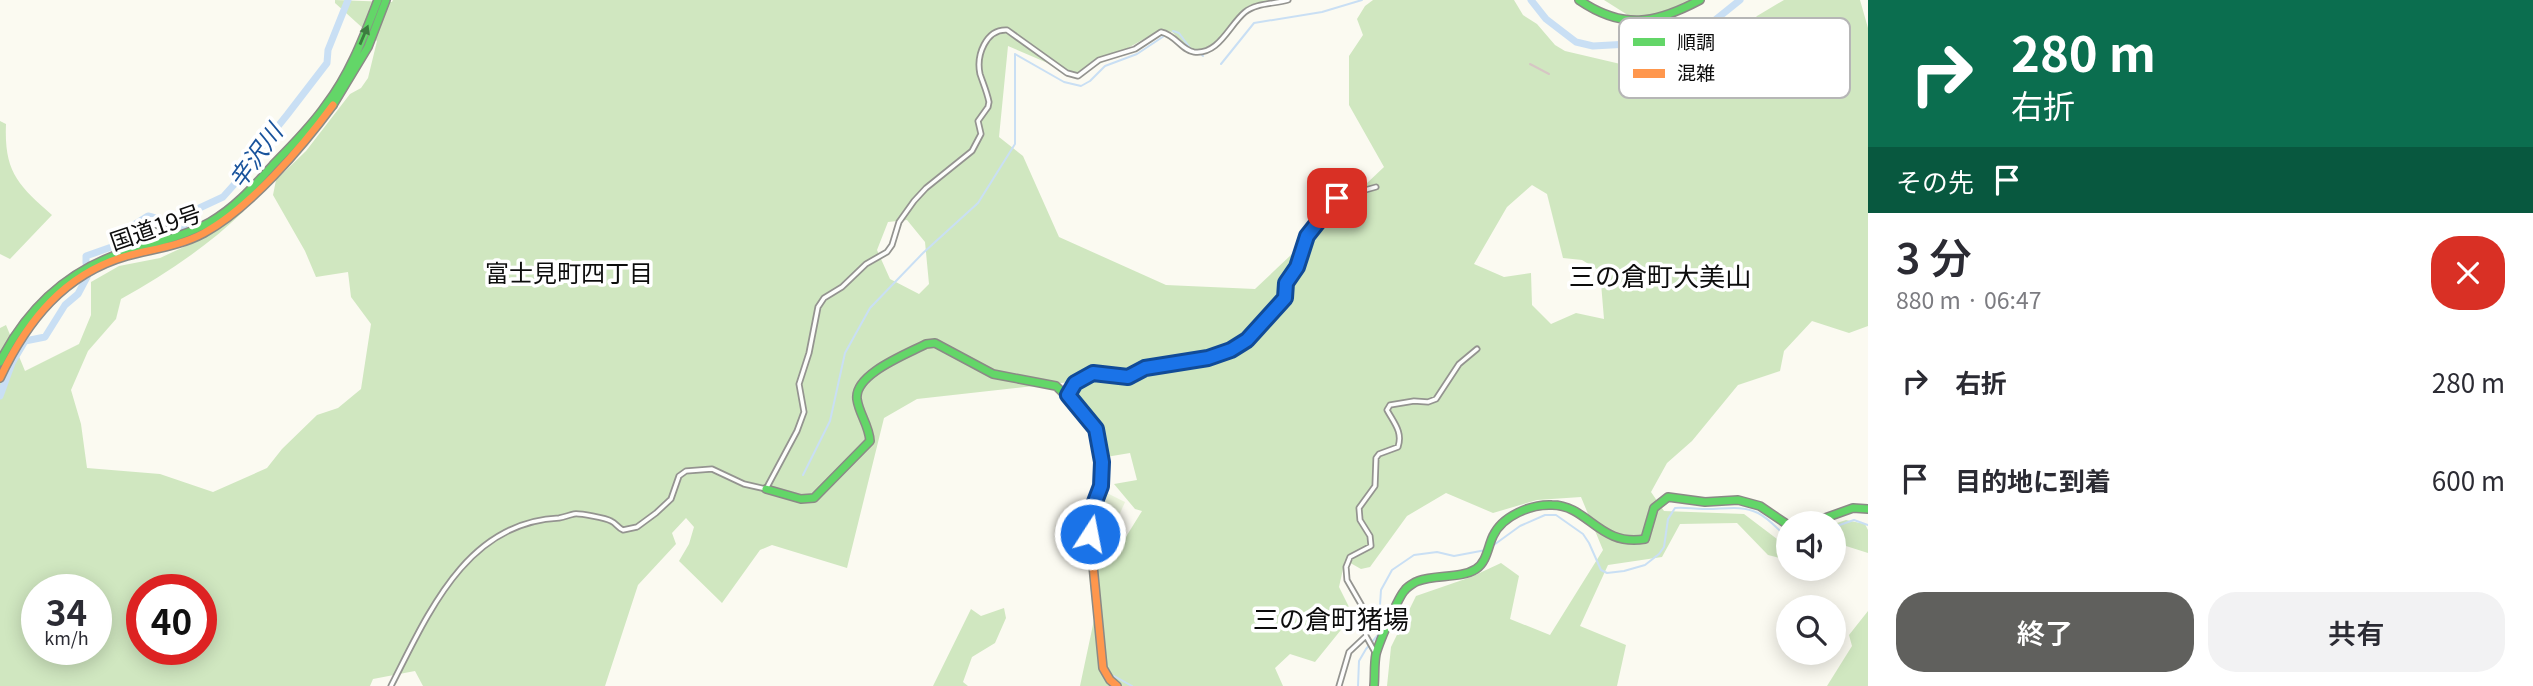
<!DOCTYPE html>
<html lang="ja">
<meta charset="utf-8">
<style>
body{margin:0;font-family:Georgia,"Noto Sans JP",serif;background:#f2f2f3;color:#2b2b33;height:100vh;display:flex;flex-direction:column;font-size:26px;white-space:nowrap}
*{box-sizing:border-box;margin:0}
p{font-size:23px;color:#7c7c81}
.icon{flex:none;width:38px;height:38px;fill:none;stroke:currentColor;stroke-width:2;stroke-linecap:round;stroke-linejoin:round}
.map{position:relative;flex:1;overflow:hidden}
.sheet{display:flex;flex-direction:column;background:#fff;width:665px}
.sheet>*{flex:none}
.guide{background:#0b6e4f;color:#fff;overflow:hidden}
.tools{position:absolute;left:1776px;top:511px;display:grid;gap:14px}
.tools a{display:grid;place-items:center;width:70px;height:70px;border-radius:50%;background:#fff;box-shadow:0 4px 18px #0003;font-size:35px}
.speed{position:absolute;left:21px;top:574px;display:flex;gap:14px;font-size:35px;font-weight:700;text-align:center}
.speed>*{display:grid;place-content:center;width:91px;height:91px;border-radius:50%;background:#fff;box-shadow:0 4px 18px #0003;line-height:1}
.speed small{font-size:18px;font-weight:400}
.speed .limit{border:10px solid #d22;background:#fff;color:#111}
.pin{position:absolute;display:grid;place-items:center;width:60px;height:60px;color:#fff;margin:-30px;border-radius:14px;box-shadow:0 4px 10px #0006}
.me{position:absolute;width:77px;margin:-38px;rotate:11deg;stroke-linejoin:round;filter:drop-shadow(0 0 5px #0008)}
.turn{display:flex;align-items:center;gap:24px;height:147px;padding:0 28px;font-size:32px}
.turn .icon{width:91px;height:91px;stroke-width:2.5}
.turn b{display:block;font-size:49px;line-height:60px}
.then{display:flex;align-items:center;height:66px;padding:0 28px;background:#0003;gap:14px;font-size:26px}
.round{display:grid;place-items:center;flex:none;width:74px;height:74px;border-radius:28px;background:#f2f2f3}
.head{display:flex;align-items:center;justify-content:space-between;height:119px;padding:0 28px}
h1{font-size:42px;font-weight:600;line-height:52px}
.cta{display:flex;gap:14px;margin-top:auto;padding:14px 28px}
.cta a{flex:1;height:80px;border-radius:28px;background:#60605d;color:#fff;font-size:28px;font-weight:600;line-height:80px;text-align:center}
.cta a+a{background:#f2f2f3;color:#2b2b33}
ul{padding:0;list-style:none}
li{display:flex;align-items:center;gap:21px;height:98px;padding:0 28px}
li div{flex:1}
li b{display:block;font-size:26px}
li em{font-style:normal}
main{display:flex;flex:1;min-height:0}
.map>svg:first-child{display:block}
.forest{fill:#d0e7c0;fill-rule:evenodd}
.pitch{fill:#ebf4db}
.lines{fill:none;stroke-linecap:round;stroke-linejoin:round}
.stream{stroke:#c9dff4;stroke-width:2}
.river{stroke:#c9dff4;stroke-width:7}
.street-casing{stroke:#949490;stroke-width:7}
.fast-casing{stroke:#8b8a86;stroke-width:10}
.slow-casing{stroke:#8b8a86;stroke-width:10}
.street{stroke:#fefefd;stroke-width:3.5}
.fast{stroke:#63d668;stroke-width:7}
.slow{stroke:#ff974d;stroke-width:7}
.rail{stroke:#d6c6c4;stroke-width:2}
.oneway{fill:#3c7c3f}
.route-casing{stroke:#114b97;stroke-width:18}
.route{stroke:#1a73e8;stroke-width:12}
.labels{text-anchor:middle;dominant-baseline:central;stroke-width:7;stroke-linejoin:round;paint-order:stroke}
.street-label{font-size:23px;fill:#0d0d0d;stroke:#fff}
.water-label{font-size:24px;font-style:italic;fill:#19539c;stroke:#fff}
.neighbourhood-label{font-size:24px;fill:#0d0d0d;stroke:#fff}
.quarter-label{font-size:26px;fill:#0d0d0d;stroke:#fff}
.key{fill:#fff;stroke:#b6b6b6;stroke-width:2}
.key-label{font-size:19px;fill:#0d0d0d}
</style>
<main>
<div class="map">
<svg width="1868" height="686" viewBox="0 0 1868 686">
<rect width="100%" height="100%" fill="#fbfaf1"/>
<path class="forest" d="M 335,0 L 392,2 L 393,0 L 1281,0 C 1270,3 1257,2 1247,7 C 1227,20 1219,54 1190,49 L 1172,32 L 1160,30 L 1078,76 L 1008,46 L 999,137 L 1023,156 L 1059,237 L 1166,285 L 1255,289 L 1384,167 L 1349,105 L 1349,56 L 1363,35 L 1357,19 L 1365,6 L 1373,0 L 1514,0 L 1523,15 L 1537,24 L 1555,45 L 1565,51 L 1629,66 L 1669,68 L 1716,60 L 1757,16 L 1784,0 L 1860,0 L 1868,28 L 1868,326 L 1849,333 L 1812,321 L 1784,351 L 1780,371 L 1738,385 L 1692,441 L 1667,463 L 1651,492 L 1664,511 L 1744,514 L 1777,539 L 1788,536 L 1788,560 L 1768,555 L 1737,523 L 1680,524 L 1662,557 L 1608,565 L 1580,626 L 1626,645 L 1617,686 L 1387,686 L 1391,647 L 1416,596 L 1471,577 L 1501,563 L 1519,576 L 1510,619 L 1550,635 L 1603,550 L 1581,497 L 1537,500 L 1493,513 L 1446,493 L 1407,516 L 1370,567 L 1361,569 L 1345,560 L 1339,587 L 1353,615 L 1315,662 L 1290,654 L 1275,668 L 1283,686 L 1080,686 L 1094,620 L 1087,554 L 1119,548 L 1142,511 L 1135,509 L 1114,484 L 1137,480 L 1130,453 L 1106,457 L 1098,427 L 1070,382 L 917,399 L 884,418 L 847,568 L 772,545 L 760,550 L 722,603 L 679,561 L 689,544 L 694,527 L 686,518 L 672,533 L 676,544 L 638,585 L 605,686 L 423,686 L 415,671 L 373,679 L 370,686 L 0,686 L 0,328 L 6,325 L 25,371 L 79,344 L 91,315 L 91,282 L 119,266 L 160,258 L 203,238 L 245,210 C 208,246 166,274 121,299 L 116,319 L 88,351 L 71,390 L 81,424 L 87,468 L 160,474 L 213,492 L 267,468 L 282,449 L 317,415 L 338,408 L 361,389 L 371,324 L 351,297 L 348,272 L 316,277 L 305,251 L 273,195 L 276,180 L 306,151 L 350,94 L 361,88 L 368,78 L 377,41 L 335,3 ZM 1532,185 L 1547,194 L 1563,258 L 1582,260 L 1600,271 L 1604,319 L 1576,313 L 1551,324 L 1532,305 L 1531,273 L 1504,277 L 1474,264 L 1507,207 ZM 907,220 L 925,242 L 929,284 L 919,294 L 890,279 L 877,250 L 888,222 ZM 37,590 L 96,590 L 96,649 L 37,649 ZM 142,590 L 201,590 L 201,649 L 142,649 Z
M 1604,0 L 1694,0 L 1658,15 L 1634,19 Z
M 0,121 L 6,124 C 4,172 18,185 52,215 L 10,259 L 0,254 Z
M 1846,520 L 1865,524 L 1868,530 L 1868,553 L 1846,546 L 1834,549 L 1834,524 Z
M 1004,608 L 1006,618 L 995,643 L 972,657 L 963,682 L 968,686 L 933,686 L 971,609 L 981,616 Z
M 1868,611 L 1868,686 L 1827,686 L 1852,646 L 1849,635 Z"/>
<path class="pitch" d="M 1105,492 L 1125,502 L 1117,520 L 1124,525 L 1115,544 L 1095,534 L 1097,512 Z"/>
<g class="lines">
<path class="stream" d="M 1173,31 L 1179,33 L 1190,48
M 1015,54 L 1064,82 L 1081,86 L 1090,81 L 1105,66 L 1137,54 L 1164,36
M 1202,55 L 1203,56
M 1221,64 L 1254,23 L 1322,12 L 1362,0
M 803,475 L 830,421 L 845,353 L 870,308 L 923,253 L 978,203 L 1015,144 L 1015,54
M 1834,527 L 1854,520 L 1868,525
M 1491,547 L 1520,526 L 1545,515 L 1556,515 L 1583,534 L 1589,543 L 1601,570 L 1607,573 L 1624,571 L 1645,565 L 1659,554 L 1664,547 L 1668,519 L 1675,508 C 1685,507 1693,509 1703,509 C 1721,510 1740,504 1758,513 C 1770,519 1778,530 1788,538
M 1114,676 L 1132,686
M 1358,686 L 1359,661 L 1366,649 L 1378,635 L 1381,590 L 1392,570 L 1414,555 L 1437,552 L 1454,556 L 1486,550"/>
<path class="river" d="M 1531,0 L 1546,19 L 1576,42 L 1593,46 L 1647,43 L 1671,49 L 1689,41 L 1740,0
M 86,263 L 86,256 L 120,244 L 129,228 L 148,216 C 161,219 170,225 183,227 L 193,211 L 223,197 L 240,178 L 242,164 L 258,151 L 287,115 L 327,63 L 328,50 L 348,0
M 0,396 L 12,363 L 25,341 L 45,337 L 65,305 L 78,294 L 87,277"/>
<defs>
<path id="street" d="M 145,226 L 150,245
M 126,250 L 145,226 L 156,225 L 177,234
M 1067,395 L 1075,383 L 1093,373 L 1128,377 L 1145,368 L 1208,358 L 1247,340 L 1285,298 L 1286,283 L 1297,267 L 1307,236 L 1321,221 L 1330,204 L 1337,198 L 1376,187
M 1376,654 L 1366,636 L 1362,606 L 1347,580 L 1346,567 L 1350,557 L 1371,546 L 1370,536 L 1360,520 L 1359,508 L 1375,486 L 1376,458 L 1379,454 L 1398,447 C 1403,432 1394,423 1387,410 L 1390,405 L 1414,401 L 1428,402 L 1436,399 L 1459,364 L 1477,349
M 391,686 C 428,614 466,522 559,518 C 565,517 569,515 574,514 C 579,513 606,518 611,521 C 616,523 618,528 623,530 L 637,527 L 656,513 L 671,499 L 679,476 L 686,471 L 712,469 L 744,484 L 766,489 L 797,431 L 804,412 L 799,384 L 809,353 L 818,307 L 824,298 L 842,287 L 866,264 L 887,252 L 892,245 L 899,222 L 914,201 L 926,188 L 972,151 L 981,134 L 978,121 L 988,107 L 989,102 C 987,92 983,83 980,74 C 976,55 986,29 1007,30 L 1067,73 L 1078,76 L 1099,60 L 1135,49 L 1161,32 C 1176,35 1181,50 1194,52 C 1219,55 1229,25 1245,12 C 1256,3 1274,4 1288,0
M 1339,686 L 1349,652 L 1366,636"/>
<path id="fast" d="M 1579,0 C 1623,30 1655,24 1700,0
M 333,105 L 368,47 L 386,0
M 0,362 C 27,308 67,271 124,252 C 153,243 183,237 210,222 C 235,208 254,186 273,165 C 291,146 311,127 326,105 C 350,74 364,36 378,0
M 766,489 L 801,499 L 814,498 L 870,441 C 869,425 859,414 857,399 C 854,374 907,354 926,344 L 935,343 L 993,374 L 1056,386 L 1086,415
M 1811,523 L 1853,508 L 1868,509
M 1374,686 C 1375,676 1374,664 1376,654 C 1379,643 1398,597 1405,590 C 1407,587 1415,582 1418,581 C 1436,574 1460,579 1476,569 C 1487,562 1488,546 1493,536 C 1502,516 1531,504 1552,505 C 1588,505 1599,547 1645,539 L 1654,508 L 1668,497 L 1705,502 L 1738,500 L 1760,506 L 1788,525"/>
<path id="slow" d="M 0,378 C 27,321 64,274 127,256 C 153,249 180,246 204,233 C 250,208 302,147 333,105
M 1086,415 C 1097,432 1102,454 1102,474 C 1101,494 1090,513 1090,534 L 1103,668 L 1110,680 L 1117,686"/>
</defs>
<use href="#street" class="street-casing"/>
<use href="#fast" class="fast-casing"/>
<use href="#slow" class="slow-casing"/>
<use href="#street" class="street"/>
<use href="#fast" class="fast"/>
<use href="#slow" class="slow"/>
<path class="rail" d="M 1530,64 L 1549,74"/>
</g>
<defs><path id="oneway-solid" d="M-6-.8H1V-3.2L6.5 0L1 3.2V.8H-6Z" transform="scale(1.75)"/></defs>
<use class="oneway" href="#oneway-solid" transform="translate(364 35) rotate(-67)"/>
<g class="lines">
<defs>
<path id="route" d="M 1090,534 L 1093,507 L 1101,486 L 1102,462 L 1096,429 L 1068,395 L 1075,383 L 1093,373 L 1128,377 L 1145,368 L 1208,358 L 1231,350 L 1247,340 L 1285,298 L 1286,283 L 1297,267 L 1307,236 L 1337,198"/>
</defs>
<use href="#route" class="route-casing"/>
<use href="#route" class="route"/>
</g>
<g class="labels">
<g class="street-label">
<text transform="translate(155 226) rotate(-19)">国道19号</text>
</g>
<g class="water-label">
<text transform="translate(254 155) rotate(-54)">辛沢川</text>
</g>
<g class="neighbourhood-label">
<text x="569" y="271">富士見町四丁目</text>
</g>
<g class="quarter-label">
<text x="1660" y="274">三の倉町大美山</text>
<text x="1331" y="617">三の倉町猪場</text>
</g>
</g>
<rect x="1619" y="18" width="231" height="80" rx="10" class="key"/>
<rect x="1633" y="38" width="32" height="8" fill="#63d668"/>
<rect x="1633" y="69" width="32" height="9" fill="#ff974d"/>
<g class="key-label">
<text x="1677" y="49">順調</text>
<text x="1677" y="80">混雑</text>
</g>
</svg>
<div class="tools">
<a><svg class="icon" aria-label="sound" viewBox="0 0 24 24"><path d="M4 9h4l5-4v14l-5-4H4zM17 9q2 3 0 6"/></svg></a>
<a><svg class="icon" aria-label="search" viewBox="0 0 24 24"><circle cx="10" cy="10" r="6"/><path d="M15 15l6 6"/></svg></a>
</div>
<div class="speed"><div>34<small>km/h</small></div><div class="limit">40</div></div>
<div class="pin" style="left:1337px;top:198px;background:#d93025"><svg class="icon" aria-label="arrive" viewBox="0 0 24 24"><path d="M6 21V4h12l-3 4 3 4H6"/></svg></div>
<svg class="me" style="left:1090px;top:534px" viewBox="-20 -20 40 40"><circle r="17" fill="#1a73e8" stroke="#fff" stroke-width="3"/><path d="M0-11L8 9 0 5-8 9z" fill="#fff"/></svg>
</div>
<section class="sheet">
<div class="guide">
<div class="turn"><svg class="icon" aria-label="right" viewBox="0 0 24 24"><path d="M7 20v-9h11M14 6l5 5-5 5"/></svg><div><b>280 m</b>右折</div></div>
<div class="then">その先<svg class="icon" aria-label="arrive" viewBox="0 0 24 24"><path d="M6 21V4h12l-3 4 3 4H6"/></svg></div>
</div>
<div class="head"><div><h1>3 分</h1><p>880 m · 06:47</p></div><a class="round" style="background:#d93025;color:#fff"><svg class="icon" aria-label="close" viewBox="0 0 24 24"><path d="M6 6l12 12M18 6L6 18"/></svg></a></div>
<ul>
<li><svg class="icon" aria-label="right" viewBox="0 0 24 24"><path d="M7 20v-9h11M14 6l5 5-5 5"/></svg><div><b>右折</b></div><em>280 m</em></li>
<li><svg class="icon" aria-label="arrive" viewBox="0 0 24 24"><path d="M6 21V4h12l-3 4 3 4H6"/></svg><div><b>目的地に到着</b></div><em>600 m</em></li>
</ul>
<div class="cta"><a>終了</a><a>共有</a></div>
</section>
</main>
